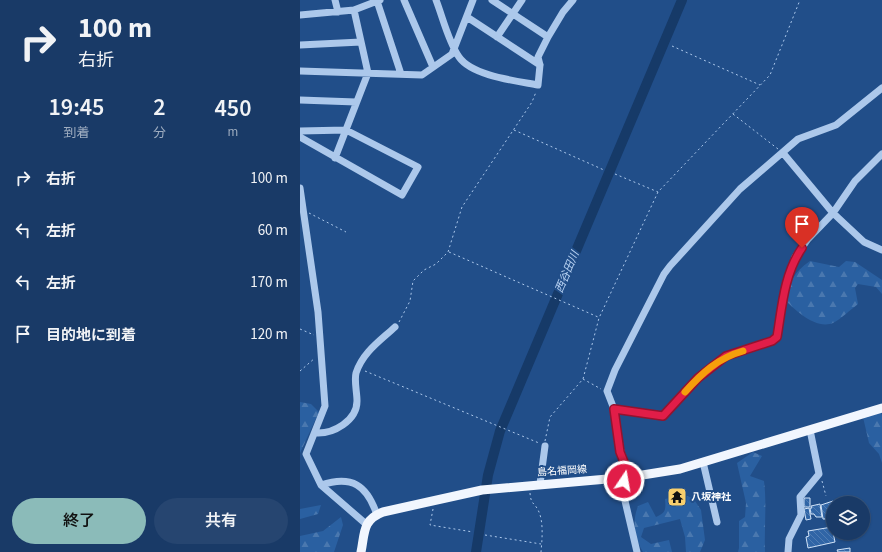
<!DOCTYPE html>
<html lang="ja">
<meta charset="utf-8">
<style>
body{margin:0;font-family:"Source Sans 3","Noto Sans JP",sans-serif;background:#264570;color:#f1f3f6;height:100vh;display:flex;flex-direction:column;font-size:15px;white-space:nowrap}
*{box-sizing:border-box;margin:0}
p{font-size:13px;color:#9fadc0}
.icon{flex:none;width:22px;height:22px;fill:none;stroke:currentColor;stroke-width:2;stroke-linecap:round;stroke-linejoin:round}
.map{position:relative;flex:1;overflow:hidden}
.sheet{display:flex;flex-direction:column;background:#193a67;width:300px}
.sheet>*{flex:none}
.banner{background:#193a67;color:#f1f3f6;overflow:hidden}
.controls{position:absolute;left:526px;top:496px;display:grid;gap:8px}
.controls a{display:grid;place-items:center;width:44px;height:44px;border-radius:50%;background:#193a67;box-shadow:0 1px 3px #0004,0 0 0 1px #37547b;font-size:20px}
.pin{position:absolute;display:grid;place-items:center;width:34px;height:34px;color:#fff;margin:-41px -17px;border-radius:50% 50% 50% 0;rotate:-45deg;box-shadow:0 0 4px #0007}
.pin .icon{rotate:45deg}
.me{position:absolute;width:44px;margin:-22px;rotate:12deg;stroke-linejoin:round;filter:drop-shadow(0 0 3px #0008)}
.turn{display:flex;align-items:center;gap:14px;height:84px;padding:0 12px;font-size:18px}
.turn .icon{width:52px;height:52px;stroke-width:2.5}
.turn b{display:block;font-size:28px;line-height:34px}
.eta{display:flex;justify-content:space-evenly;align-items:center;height:68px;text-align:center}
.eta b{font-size:24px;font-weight:600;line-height:28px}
.primary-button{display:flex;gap:8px;margin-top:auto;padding:8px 12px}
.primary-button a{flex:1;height:46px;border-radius:24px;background:#8bbbb9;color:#111;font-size:16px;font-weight:600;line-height:46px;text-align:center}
.primary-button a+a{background:#264570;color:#f1f3f6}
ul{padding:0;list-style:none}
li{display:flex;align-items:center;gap:12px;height:52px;padding:0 12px}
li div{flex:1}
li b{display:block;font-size:15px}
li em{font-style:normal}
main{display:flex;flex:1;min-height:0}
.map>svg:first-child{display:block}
.forest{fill:url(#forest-firs)}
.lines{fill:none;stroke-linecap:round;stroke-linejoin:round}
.river{stroke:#163a68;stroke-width:10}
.building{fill:url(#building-back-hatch);stroke:#d1e3f8}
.path{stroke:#acc8eb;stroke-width:1;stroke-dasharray:2 3;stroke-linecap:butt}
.minor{stroke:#acc8eb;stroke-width:7}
.major{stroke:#f1f6fe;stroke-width:9}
.route-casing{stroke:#92132f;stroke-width:10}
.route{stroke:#e11d48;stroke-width:7}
.slow{stroke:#f59e0b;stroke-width:7}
.labels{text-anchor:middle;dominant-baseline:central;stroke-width:4;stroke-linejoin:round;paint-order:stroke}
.street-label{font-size:10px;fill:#fff;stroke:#214e89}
.poi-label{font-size:10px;font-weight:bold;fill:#fff;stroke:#214e89;text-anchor:start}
.water-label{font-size:11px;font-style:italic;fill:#b8d2f2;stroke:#214e89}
</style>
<main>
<section class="sheet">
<div class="banner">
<div class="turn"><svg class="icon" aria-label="right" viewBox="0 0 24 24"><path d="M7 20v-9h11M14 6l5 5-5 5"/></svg><div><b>100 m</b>右折</div></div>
</div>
<div class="eta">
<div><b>19:45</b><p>到着</p></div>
<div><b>2</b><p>分</p></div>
<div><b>450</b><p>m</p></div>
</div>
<ul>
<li><svg class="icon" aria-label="right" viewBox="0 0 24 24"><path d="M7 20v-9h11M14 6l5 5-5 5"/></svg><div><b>右折</b></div><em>100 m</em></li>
<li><svg class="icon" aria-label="left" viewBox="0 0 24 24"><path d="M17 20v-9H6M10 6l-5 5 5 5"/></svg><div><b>左折</b></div><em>60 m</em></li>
<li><svg class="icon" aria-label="left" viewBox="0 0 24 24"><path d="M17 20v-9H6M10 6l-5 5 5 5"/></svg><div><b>左折</b></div><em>170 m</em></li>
<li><svg class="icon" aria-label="arrive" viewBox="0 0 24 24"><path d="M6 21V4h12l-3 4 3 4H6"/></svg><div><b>目的地に到着</b></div><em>120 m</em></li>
</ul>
<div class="primary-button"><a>終了</a><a>共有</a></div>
</section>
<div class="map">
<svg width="582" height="552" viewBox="0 0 582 552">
<defs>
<pattern id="forest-firs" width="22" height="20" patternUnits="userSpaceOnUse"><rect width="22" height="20" fill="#2a60a1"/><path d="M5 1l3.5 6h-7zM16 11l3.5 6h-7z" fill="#4a78af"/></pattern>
<pattern id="building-back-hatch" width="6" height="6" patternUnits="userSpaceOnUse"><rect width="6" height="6" fill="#3065a6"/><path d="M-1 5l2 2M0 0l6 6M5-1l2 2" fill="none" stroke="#4f7cb3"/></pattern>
</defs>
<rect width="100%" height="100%" fill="#214e89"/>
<path class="forest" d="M 510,261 L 539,267 L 546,261 L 555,262 L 582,280 L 582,294 L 576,287 L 558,284 L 555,288 L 558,304 C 550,310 541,319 533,323 C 516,330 495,310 484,299 C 491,281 493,273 510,261 Z
M 0,402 L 11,404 L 19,412 L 0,453 Z
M 581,412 L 582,416 L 582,463 L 579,454 L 569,443 L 563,417 Z
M 453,452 L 462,456 L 450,476 L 464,481 C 467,505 464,528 465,552 L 438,552 L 439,548 L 439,521 L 445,517 L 446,503 L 437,463 Z
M 382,495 L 393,498 L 401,510 L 405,540 L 400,552 L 386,552 L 385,537 L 380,519 L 344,528 L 341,537 L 351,544 L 369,540 L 372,552 L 343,552 C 334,537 332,522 338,506 L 348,502 L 356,517 C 366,513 366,509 365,499 Z
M 21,505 L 18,514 L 0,519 L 0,509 Z
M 41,517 L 43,525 L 34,552 L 0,552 L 0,536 L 23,531 Z"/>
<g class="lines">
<path class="river" d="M 176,552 L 188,475 L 200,431 L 382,0"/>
</g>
<path class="building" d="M 504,498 L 510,498 L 510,507 L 504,507 Z
M 533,501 L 533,519 L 523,519 L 521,505 Z
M 520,504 L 522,517 L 516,517 L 514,514 L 511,514 L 510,508 L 512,508 L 511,506 Z
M 509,508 L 511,519 L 506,520 L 504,509 Z
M 532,527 L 535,542 L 508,548 L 506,537 L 509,536 L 508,531 Z
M 550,548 L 550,552 L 538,552 L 537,550 Z"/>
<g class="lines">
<path class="path" d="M 372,46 L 460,85
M 433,114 L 478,149
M 214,130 L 304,170
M 315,174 L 358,192
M 9,213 L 46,232
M 149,252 L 298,317
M 99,322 L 110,301 L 113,281 L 124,270 L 136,264 L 148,252 L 162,207 L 232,102 L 236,92
M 0,329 L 14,335
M 0,371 L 15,358
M 65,371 L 239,443
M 283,379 L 301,389
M 245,441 L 250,417 L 283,379 L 299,318 L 358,192 L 470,75 L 500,0
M 522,481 L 526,496
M 230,493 C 231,505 234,502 238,510 C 244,521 242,540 241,552
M 133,509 L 130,525 L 173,532
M 185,535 L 241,544"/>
<path class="minor" d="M 35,0 L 38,12
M 104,0 L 133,67
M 136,0 C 143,18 148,41 159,57 C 172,76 217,81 238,85 L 240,65 L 238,57 L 248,37 L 263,12 L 273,0
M 192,0 L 248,37
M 77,1 L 101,74
M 0,15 L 54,10 L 80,0
M 167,17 L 240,65
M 197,37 L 222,0
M 0,45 L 61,42
M 0,71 L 122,75 L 152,54 L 173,0
M 0,100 L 56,102
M 0,131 L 46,130 L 118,167 L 102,195 L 0,137
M 483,153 L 533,213 L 564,242 L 582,250
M 35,158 L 68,73 L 54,10
M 0,188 L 18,312 L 25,406 L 6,454 L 21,485 L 66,524
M 314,409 L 363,416 L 397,378 L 426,356 L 472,341 L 477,337 L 485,287 L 495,257 L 508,239 L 533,213 L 555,181 L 582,154
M 16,433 C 33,434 57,421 57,401 C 57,392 54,381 56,373 C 63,352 80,341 95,327
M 403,462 L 417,522
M 330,477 L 321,452 L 314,409 L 307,391 L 315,370 L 364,274 L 370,266 L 440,189 L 498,139 L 536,125 L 582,88
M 323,478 L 325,501 L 337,552
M 240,484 L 245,446
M 21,485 C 52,475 67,485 77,515
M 488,552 L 489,539 L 501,515 L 500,497 L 519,474 L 510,430"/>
<path class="major" d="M 61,552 C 65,533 62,520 83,512 L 182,490 L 330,477 L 380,469 L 582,408"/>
</g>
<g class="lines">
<defs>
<path id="route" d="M 324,481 L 324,478 L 330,477 L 320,452 L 314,409 L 363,416 L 398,378 L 426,356 L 472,341 L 477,337 C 482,307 484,274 502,248"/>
</defs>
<use href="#route" class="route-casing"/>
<use href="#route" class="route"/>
<path class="slow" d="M 385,392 C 402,373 418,358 443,351"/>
</g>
<defs>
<symbol id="temple-square" viewBox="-11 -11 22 22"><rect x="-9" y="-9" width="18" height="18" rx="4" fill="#f8cf6d" stroke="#214e89"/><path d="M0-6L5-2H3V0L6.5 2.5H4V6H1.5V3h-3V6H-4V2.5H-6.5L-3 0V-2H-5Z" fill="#111"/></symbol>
</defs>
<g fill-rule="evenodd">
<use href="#temple-square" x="366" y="486" width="22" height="22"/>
</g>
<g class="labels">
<g class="street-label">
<text transform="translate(262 471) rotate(-4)">島名福岡線</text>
</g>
<g class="poi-label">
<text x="391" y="497">八坂神社</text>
</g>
<g class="water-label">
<text transform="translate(267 272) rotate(-67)">西谷田川</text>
</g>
</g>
</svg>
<div class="controls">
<a><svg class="icon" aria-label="layers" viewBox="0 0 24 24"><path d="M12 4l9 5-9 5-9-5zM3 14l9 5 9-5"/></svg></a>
</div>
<div class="pin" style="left:502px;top:248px;background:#d93025"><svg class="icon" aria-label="arrive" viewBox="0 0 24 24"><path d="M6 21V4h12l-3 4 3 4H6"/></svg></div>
<svg class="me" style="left:324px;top:481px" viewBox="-20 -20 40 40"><circle r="17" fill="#e11d48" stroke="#fff" stroke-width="3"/><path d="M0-11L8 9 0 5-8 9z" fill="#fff"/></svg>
</div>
</main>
